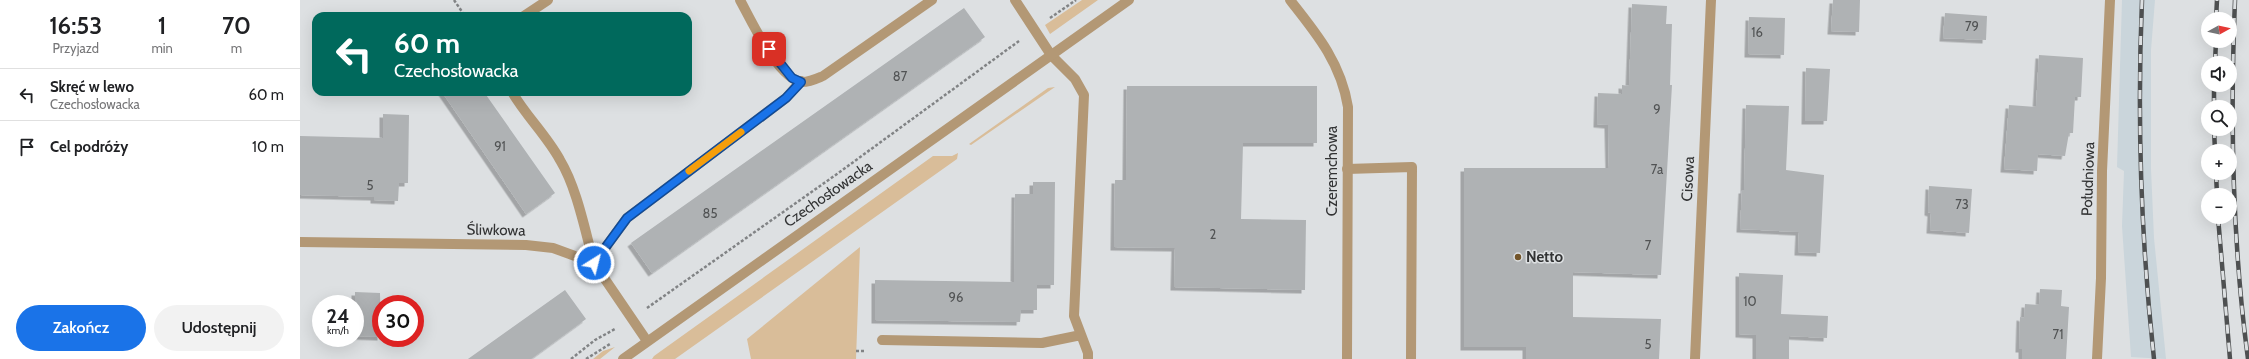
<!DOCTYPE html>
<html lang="pl">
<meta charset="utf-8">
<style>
body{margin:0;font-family:Cabin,sans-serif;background:#f2f2f2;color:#202124;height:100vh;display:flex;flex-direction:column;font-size:15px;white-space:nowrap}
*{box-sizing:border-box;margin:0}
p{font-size:13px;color:#757577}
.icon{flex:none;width:22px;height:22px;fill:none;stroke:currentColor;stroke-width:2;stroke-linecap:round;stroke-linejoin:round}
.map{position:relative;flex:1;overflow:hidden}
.panel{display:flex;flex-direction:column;background:#fff;width:300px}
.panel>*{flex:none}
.top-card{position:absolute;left:12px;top:12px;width:380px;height:84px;border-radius:12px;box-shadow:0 4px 16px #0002;background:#00695c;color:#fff;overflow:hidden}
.needle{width:26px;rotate:82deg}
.fabs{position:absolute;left:1901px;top:12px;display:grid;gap:8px}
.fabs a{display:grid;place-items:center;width:36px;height:36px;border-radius:50%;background:#fff;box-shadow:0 4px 16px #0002;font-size:20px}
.speed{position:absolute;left:12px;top:295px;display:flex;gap:8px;font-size:20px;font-weight:700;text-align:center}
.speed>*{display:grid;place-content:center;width:52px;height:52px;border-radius:50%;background:#fff;box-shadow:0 4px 16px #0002;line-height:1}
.speed small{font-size:10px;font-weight:400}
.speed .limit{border:6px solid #d22;background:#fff;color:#111}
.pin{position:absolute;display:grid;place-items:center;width:34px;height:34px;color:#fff;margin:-17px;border-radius:8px;box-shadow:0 2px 6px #0006}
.me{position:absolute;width:44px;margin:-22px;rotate:36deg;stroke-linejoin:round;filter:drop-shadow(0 0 3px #0008)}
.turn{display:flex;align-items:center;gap:14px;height:84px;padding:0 16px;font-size:18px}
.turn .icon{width:52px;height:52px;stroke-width:2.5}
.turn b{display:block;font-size:28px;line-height:34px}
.eta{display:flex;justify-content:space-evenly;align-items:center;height:68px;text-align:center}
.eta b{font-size:24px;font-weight:600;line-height:28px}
.cta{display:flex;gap:8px;margin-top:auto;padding:8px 16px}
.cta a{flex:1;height:46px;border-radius:24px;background:#1a73e8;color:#fff;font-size:16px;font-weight:600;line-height:46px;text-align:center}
.cta a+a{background:#f2f2f2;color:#202124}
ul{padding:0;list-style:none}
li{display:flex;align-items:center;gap:12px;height:52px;padding:0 16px;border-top:1px solid #e0e0e0}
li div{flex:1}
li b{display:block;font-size:15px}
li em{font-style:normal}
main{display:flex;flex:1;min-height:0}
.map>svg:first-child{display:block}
.built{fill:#cad5db}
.green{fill:#d9bd99}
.building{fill:#afb2b4;filter:url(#shadow)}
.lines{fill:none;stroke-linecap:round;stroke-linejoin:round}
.path{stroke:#818385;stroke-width:2.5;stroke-dasharray:3 2;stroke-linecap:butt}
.service{stroke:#b39875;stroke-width:10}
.minor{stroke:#b39875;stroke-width:10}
.tertiary{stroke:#b39875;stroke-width:10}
.rail-casing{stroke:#4e5051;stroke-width:4.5}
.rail{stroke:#dde0e2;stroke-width:3;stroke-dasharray:9;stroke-linecap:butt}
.route-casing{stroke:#114b97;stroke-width:10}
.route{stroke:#1a73e8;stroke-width:7}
.slow{stroke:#f59e0b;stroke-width:7}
.poi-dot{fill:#73552a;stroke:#dde0e2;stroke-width:1.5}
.labels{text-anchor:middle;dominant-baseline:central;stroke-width:3;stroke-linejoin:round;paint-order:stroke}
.number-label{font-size:13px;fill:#515354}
.street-label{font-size:15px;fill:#323334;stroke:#dde0e2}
.poi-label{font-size:15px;font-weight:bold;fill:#323334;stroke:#dde0e2;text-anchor:start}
</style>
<main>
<section class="panel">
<div class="eta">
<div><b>16:53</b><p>Przyjazd</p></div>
<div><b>1</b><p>min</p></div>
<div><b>70</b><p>m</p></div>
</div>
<ul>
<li><svg class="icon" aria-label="left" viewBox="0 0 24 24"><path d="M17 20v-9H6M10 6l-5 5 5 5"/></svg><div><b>Skręć w lewo</b><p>Czechosłowacka</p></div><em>60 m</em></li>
<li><svg class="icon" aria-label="arrive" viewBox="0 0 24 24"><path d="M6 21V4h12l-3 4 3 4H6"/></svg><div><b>Cel podróży</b></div><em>10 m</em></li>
</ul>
<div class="cta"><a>Zakończ</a><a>Udostępnij</a></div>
</section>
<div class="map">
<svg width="1949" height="359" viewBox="0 0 1949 359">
<defs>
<filter id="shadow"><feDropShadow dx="-3.5" dy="3.5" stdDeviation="0" flood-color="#0004"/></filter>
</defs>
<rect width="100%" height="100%" fill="#dde0e2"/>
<path class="built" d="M 1822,0 L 1855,0 L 1851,50 L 1851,169 L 1854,238 L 1866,359 L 1831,357 L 1822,226 L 1824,171 L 1817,167 Z"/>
<path class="green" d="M 782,0 L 798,0 L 750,34 L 745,25 Z
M 755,87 L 671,145 L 669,144 L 748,88 Z
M 658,153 L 657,159 L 375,359 L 352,359 L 354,356 L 633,156 L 652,156 Z
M 560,247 L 556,359 L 451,359 L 447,339 Z
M 315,347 L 300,359 L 293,359 L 303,351 Z"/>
<path class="building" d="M 1533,0 L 1560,0 L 1559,32 L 1531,31 Z
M 1332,4 L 1367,6 L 1366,24 L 1372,24 L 1370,85 L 1372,85 L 1361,275 L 1273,272 L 1273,317 L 1361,319 L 1359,359 L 1226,359 L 1226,347 L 1164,347 L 1164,168 L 1309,168 L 1308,125 L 1297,124 L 1298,93 L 1322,94 L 1322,85 L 1329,86 Z
M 664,8 L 685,37 L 352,273 L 331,243 Z
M 1645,13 L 1687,16 L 1686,40 L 1643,38 Z
M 1449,17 L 1485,18 L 1484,55 L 1448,54 Z
M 1739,55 L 1783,58 L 1781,97 L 1775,97 L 1773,133 L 1769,133 L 1765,156 L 1738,154 L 1737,171 L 1704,169 L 1709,105 L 1736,107 Z
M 1506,68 L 1530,69 L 1527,121 L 1505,121 Z
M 827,86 L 1017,86 L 1017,143 L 943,143 L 941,219 L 1006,220 L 1005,290 L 874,287 L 875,248 L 814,247 L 815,180 L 826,180 Z
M 142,92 L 184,92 L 255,193 L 226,214 Z
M 1446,105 L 1489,106 L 1486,170 L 1524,175 L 1520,253 L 1498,252 L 1499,232 L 1440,229 L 1442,190 L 1444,190 Z
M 83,114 L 109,115 L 108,183 L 99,183 L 98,201 L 74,200 L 74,197 L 0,195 L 0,136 L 83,138 Z
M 733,182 L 755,182 L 754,285 L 737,285 L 737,310 L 721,310 L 720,322 L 575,320 L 575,280 L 714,282 L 715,194 L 733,194 Z
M 1629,186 L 1672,189 L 1669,233 L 1630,230 L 1631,213 L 1628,212 Z
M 1439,273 L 1483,275 L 1481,314 L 1528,316 L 1527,338 L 1489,336 L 1489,359 L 1456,359 L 1456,335 L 1439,334 Z
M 1740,289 L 1762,290 L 1761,306 L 1769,307 L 1766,359 L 1722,359 L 1722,349 L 1719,349 L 1720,317 L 1724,318 L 1725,304 L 1739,305 Z
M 265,290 L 286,319 L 231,359 L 168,359 Z
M 55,292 L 80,293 L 81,337 L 55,336 Z"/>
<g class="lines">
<path class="path" d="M 154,0 L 165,16
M 750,18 L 776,0
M 347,308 L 537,174 L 719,41
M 556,351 L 566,351
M 271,359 L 295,340 L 315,329
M 286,359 L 310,344"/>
<path class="service" d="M 751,55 L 775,79 L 784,95 L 774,316 L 788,353 L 788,359
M 1047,169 L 1112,167 L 1111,359
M 582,340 L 742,343 L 781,335"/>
<path class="minor" d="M 440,0 C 451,20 478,79 502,82 C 510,82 516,79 523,76 L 632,0
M 715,0 L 751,55
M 990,0 C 1017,34 1041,63 1048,107 L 1047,359
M 224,16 L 248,0
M 212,92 C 226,116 247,136 260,160 C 277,188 285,231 294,263
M 0,242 L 226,245 L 253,248 L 294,263 L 347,341
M 294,263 L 327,218 L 486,98 L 501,81
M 1395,359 L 1411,0
M 1797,359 L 1801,278 L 1802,171 L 1810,0"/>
<path class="tertiary" d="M 323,359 L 829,0"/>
<defs>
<path id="rail" d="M 1842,0 C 1837,119 1841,240 1854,359
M 1935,0 C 1930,120 1932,240 1948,359
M 1916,19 L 1917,0
M 1915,63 L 1916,41
M 1914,107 L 1914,85
M 1914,129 L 1915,151
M 1916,173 L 1917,195
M 1918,217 L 1930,359"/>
</defs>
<use href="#rail" class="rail-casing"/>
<use href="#rail" class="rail"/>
</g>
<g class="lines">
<defs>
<path id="route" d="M 294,263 L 327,218 L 486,98 L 501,82 L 492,78 L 469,49"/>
</defs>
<use href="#route" class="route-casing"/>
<use href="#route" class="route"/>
<path class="slow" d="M 389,171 L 441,132"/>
</g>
<circle class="poi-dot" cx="1218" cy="257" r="4"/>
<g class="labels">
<g class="number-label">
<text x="1672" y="26">79</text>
<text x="1457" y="32">16</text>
<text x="600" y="76">87</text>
<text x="1357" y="109">9</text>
<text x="200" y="146">91</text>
<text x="1357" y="169">7a</text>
<text x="70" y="185">5</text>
<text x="1662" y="204">73</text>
<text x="410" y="213">85</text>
<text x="913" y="234">2</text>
<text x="1348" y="245">7</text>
<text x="656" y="297">96</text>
<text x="1450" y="301">10</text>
<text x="1758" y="334">71</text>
<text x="1348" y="344">5</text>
</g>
<g class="street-label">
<text transform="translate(1032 171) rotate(-90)">Czeremchowa</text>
<text transform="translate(1388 179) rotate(-87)">Cisowa</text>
<text transform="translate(1788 179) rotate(-88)">Południowa</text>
<text transform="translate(528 194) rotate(-35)">Czechosłowacka</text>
<text transform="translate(196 230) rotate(1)">Śliwkowa</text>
</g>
<g class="poi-label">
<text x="1226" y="257">Netto</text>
</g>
</g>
</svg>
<div class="fabs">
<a><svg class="needle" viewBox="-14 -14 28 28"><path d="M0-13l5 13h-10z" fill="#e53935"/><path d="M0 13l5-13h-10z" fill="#757577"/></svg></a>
<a><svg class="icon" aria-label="sound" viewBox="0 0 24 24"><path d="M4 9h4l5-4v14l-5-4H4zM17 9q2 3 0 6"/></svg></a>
<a><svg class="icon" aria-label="search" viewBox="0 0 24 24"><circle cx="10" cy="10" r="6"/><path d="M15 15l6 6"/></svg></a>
<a>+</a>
<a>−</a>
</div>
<div class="speed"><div>24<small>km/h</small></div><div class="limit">30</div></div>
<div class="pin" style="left:469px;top:49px;background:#d93025"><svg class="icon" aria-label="arrive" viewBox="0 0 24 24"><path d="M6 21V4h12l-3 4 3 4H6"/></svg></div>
<svg class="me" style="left:294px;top:263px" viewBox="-20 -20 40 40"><circle r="17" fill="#1a73e8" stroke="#fff" stroke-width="3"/><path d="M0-11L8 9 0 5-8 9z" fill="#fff"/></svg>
<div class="top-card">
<div class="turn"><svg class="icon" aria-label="left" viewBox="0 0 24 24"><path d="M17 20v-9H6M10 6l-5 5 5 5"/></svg><div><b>60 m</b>Czechosłowacka</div></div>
</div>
</div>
</main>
